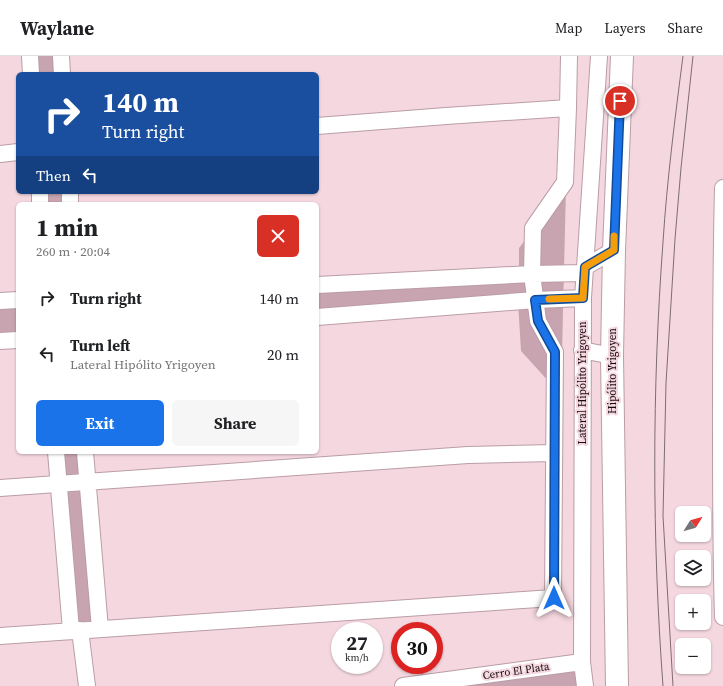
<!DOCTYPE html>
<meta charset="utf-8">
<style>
body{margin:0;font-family:"Source Serif 4",serif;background:#f6f6f6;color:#202124;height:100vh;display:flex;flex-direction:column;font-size:15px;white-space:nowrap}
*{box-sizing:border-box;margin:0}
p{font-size:13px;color:#757577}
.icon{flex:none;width:22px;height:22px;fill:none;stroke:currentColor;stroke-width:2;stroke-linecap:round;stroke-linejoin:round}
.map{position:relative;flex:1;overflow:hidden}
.drawer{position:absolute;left:16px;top:146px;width:303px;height:252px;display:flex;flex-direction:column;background:#fff;border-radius:6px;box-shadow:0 1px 3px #0004}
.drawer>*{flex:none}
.guide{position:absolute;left:16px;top:16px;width:303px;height:122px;border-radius:6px;box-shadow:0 1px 3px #0004;background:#1a4fa0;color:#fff;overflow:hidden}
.needle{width:26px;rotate:53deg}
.buttons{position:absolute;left:675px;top:450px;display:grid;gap:8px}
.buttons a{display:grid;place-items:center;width:36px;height:36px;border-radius:6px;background:#fff;box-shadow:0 1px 3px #0004;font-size:20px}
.speed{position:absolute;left:331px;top:566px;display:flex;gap:8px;font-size:20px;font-weight:700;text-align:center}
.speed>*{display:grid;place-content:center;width:52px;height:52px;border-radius:50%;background:#fff;box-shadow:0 1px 3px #0004;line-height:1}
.speed small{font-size:10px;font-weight:400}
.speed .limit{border:6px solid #d22;background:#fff;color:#111}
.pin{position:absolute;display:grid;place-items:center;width:34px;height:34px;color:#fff;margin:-17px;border:2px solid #fff;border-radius:50%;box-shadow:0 1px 4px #0007}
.me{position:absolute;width:44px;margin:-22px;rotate:0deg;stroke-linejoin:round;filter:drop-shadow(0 0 3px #0008)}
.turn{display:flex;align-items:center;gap:14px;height:84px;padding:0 20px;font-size:18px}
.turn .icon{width:52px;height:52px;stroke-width:2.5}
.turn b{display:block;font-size:28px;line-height:34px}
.then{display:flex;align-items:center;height:38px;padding:0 20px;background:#0003;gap:8px;font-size:15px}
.round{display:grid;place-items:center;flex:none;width:42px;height:42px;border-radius:6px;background:#f6f6f6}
.summary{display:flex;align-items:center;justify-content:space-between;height:68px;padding:0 20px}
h1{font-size:24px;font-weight:700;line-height:30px}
.button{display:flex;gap:8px;margin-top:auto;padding:8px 20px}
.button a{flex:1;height:46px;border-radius:6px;background:#1a73e8;color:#fff;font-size:16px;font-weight:700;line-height:46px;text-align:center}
.button a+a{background:#f6f6f6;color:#202124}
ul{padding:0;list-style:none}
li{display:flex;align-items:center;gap:12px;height:56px;padding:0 20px}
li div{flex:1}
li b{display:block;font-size:15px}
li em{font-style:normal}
header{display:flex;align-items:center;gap:24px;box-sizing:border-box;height:56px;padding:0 20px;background:#fff;border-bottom:1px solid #e0e0e0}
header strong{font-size:19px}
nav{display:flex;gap:22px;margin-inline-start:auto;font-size:14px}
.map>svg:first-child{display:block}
.green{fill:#c8a4b0}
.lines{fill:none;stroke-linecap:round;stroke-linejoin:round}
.minor-casing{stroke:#ba9da6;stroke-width:18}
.secondary-casing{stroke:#ba9da6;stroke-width:24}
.minor{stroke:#fff;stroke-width:16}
.secondary{stroke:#fff;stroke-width:22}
.tram{stroke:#7f6c72;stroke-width:1}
.route-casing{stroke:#114b97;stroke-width:10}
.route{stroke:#1a73e8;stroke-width:7}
.slow{stroke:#f59e0b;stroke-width:7}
.labels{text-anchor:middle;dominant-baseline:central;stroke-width:4;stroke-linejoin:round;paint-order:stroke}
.street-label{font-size:11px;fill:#150c0f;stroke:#f5d7e0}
</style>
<header>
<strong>Waylane</strong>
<nav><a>Map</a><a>Layers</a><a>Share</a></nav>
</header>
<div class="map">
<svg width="723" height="630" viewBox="0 0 723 630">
<rect width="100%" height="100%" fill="#f5d7e0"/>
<path class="green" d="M 33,0 L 57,0 L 58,18 L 34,18 Z
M 566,131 L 561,339 L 521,295 L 518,246 L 317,260 L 317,227 L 519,212 L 519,192 Z
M 42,136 L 65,136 L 66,148 L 43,148 Z
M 18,248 L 18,281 L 0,282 L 0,249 Z
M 61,396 L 83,396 L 96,570 L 74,572 Z
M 582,606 L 585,630 L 468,630 L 466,621 Z"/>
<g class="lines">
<defs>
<path id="minor" d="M 30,0 L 31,18
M 61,0 L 62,18
M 317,70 L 446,60 L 568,52
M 0,98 L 18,96
M 723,132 C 721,211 721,289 721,367 C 721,432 721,496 723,561
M 40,136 L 40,148
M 70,136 L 70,148
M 585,211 L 614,194
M 317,229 L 532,218 L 584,217
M 0,245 L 18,244
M 317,261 L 535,244 L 583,242
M 0,285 L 18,284
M 582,294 L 612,300
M 56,396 L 71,574
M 85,396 L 100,573
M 0,432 L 468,399 L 554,397
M 80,574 L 87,630
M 0,580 L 553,542 L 555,296 L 538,265 L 532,218 L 533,172 L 565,126 L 568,52 L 569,0
M 403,630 L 582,606
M 585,630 L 582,606 L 583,242 L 599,0"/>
<path id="secondary" d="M 617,630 L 612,300 L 614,194 L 622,0"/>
</defs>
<use href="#minor" class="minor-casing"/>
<use href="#secondary" class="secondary-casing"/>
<use href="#minor" class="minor"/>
<use href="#secondary" class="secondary"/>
<path class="tram" d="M 663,630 C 652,482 652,334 663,186 C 667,124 675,62 683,0
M 673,630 L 663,460 L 666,327 L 675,183 L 681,112 L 693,0"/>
</g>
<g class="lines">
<defs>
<path id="route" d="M 554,542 L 555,296 L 538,265 L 535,244 L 583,242 L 585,211 L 614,194 L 620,45"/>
</defs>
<use href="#route" class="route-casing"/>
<use href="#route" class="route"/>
<path class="slow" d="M 549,243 L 583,242 L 585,211 L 614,194 L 614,180"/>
</g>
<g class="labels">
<g class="street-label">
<text transform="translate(612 315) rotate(-90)">Hipólito Yrigoyen</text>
<text transform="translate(582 327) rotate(-90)">Lateral Hipólito Yrigoyen</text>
<text transform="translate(516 615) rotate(-8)">Cerro El Plata</text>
</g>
</g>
</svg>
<div class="buttons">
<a><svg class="needle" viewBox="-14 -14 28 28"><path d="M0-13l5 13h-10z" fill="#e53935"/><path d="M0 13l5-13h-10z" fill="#757577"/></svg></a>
<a><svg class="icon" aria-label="layers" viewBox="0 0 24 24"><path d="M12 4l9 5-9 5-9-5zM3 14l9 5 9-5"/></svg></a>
<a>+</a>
<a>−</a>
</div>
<div class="speed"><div>27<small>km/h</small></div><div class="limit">30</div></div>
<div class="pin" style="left:620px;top:45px;background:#d93025"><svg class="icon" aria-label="arrive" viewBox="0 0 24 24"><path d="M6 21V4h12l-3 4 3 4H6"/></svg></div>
<svg class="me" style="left:554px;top:542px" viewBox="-20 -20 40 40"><path d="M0-17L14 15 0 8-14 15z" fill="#1a73e8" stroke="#fff" stroke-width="4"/></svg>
<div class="guide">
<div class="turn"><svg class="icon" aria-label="right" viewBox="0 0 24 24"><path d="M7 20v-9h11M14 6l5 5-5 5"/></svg><div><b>140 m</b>Turn right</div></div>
<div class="then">Then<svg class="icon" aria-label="left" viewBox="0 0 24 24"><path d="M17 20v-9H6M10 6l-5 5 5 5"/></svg></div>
</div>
<section class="drawer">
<div class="summary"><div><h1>1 min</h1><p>260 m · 20:04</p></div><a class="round" style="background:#d93025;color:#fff"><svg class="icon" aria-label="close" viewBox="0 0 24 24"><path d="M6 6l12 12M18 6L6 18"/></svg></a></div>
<ul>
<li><svg class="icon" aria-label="right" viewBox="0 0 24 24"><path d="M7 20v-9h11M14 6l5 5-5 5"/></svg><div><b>Turn right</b></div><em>140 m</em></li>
<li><svg class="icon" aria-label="left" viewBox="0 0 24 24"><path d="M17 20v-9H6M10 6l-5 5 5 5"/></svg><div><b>Turn left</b><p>Lateral Hipólito Yrigoyen</p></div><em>20 m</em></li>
</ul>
<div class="button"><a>Exit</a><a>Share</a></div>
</section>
</div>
